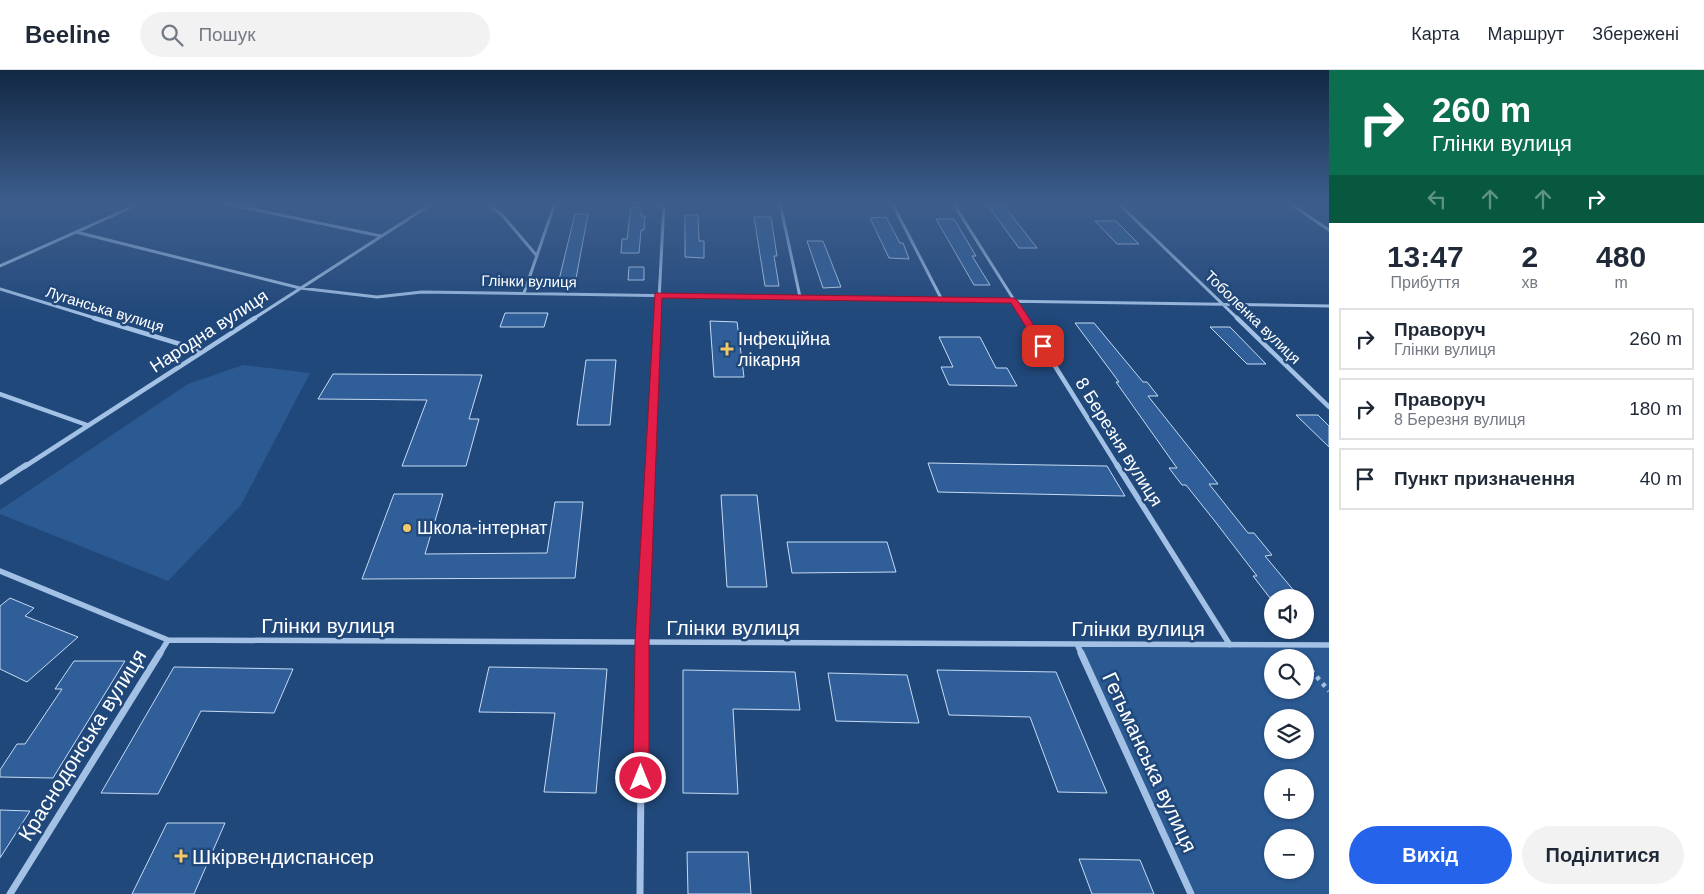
<!DOCTYPE html>
<html lang="uk">
<meta charset="utf-8">
<style>
body{margin:0;font-family:Arial,sans-serif;background:#f2f2f3;color:#1f2937;height:100vh;display:flex;flex-direction:column;font-size:19px;white-space:nowrap}
*{box-sizing:border-box;margin:0}
p{font-size:16px;color:#747a83}
.icon{flex:none;width:28px;height:28px;fill:none;stroke:currentColor;stroke-width:2;stroke-linecap:round;stroke-linejoin:round}
.map{position:relative;flex:1;overflow:hidden}
.side{display:flex;flex-direction:column;background:#fff;width:375px}
.side>*{flex:none}
.top-card{background:#0b6e4f;color:#fff;overflow:hidden}
.buttons{position:absolute;left:1264px;top:519px;display:grid;gap:10px}
.buttons a{display:grid;place-items:center;width:50px;height:50px;border-radius:50%;background:#fff;box-shadow:0 1px 4px #0004;font-size:25px}
.pin{position:absolute;display:grid;place-items:center;width:42px;height:42px;color:#fff;margin:-21px;border-radius:10px;box-shadow:0 2px 8px #0006}
.me{position:absolute;width:55px;margin:-28px;rotate:0deg;stroke-linejoin:round;filter:drop-shadow(0 0 4px #0008)}
.turn{display:flex;align-items:center;gap:18px;height:105px;padding:0 20px;font-size:22px}
.turn .icon{width:65px;height:65px;stroke-width:2.5}
.turn b{display:block;font-size:35px;line-height:42px}
.lanes{display:flex;align-items:center;height:48px;padding:0 20px;background:#0003;justify-content:center;gap:25px;direction:ltr}
.lanes .off{opacity:.35}
.eta{display:flex;justify-content:space-evenly;align-items:center;height:85px;text-align:center}
.eta b{font-size:30px;font-weight:700;line-height:35px}
.primary-button{display:flex;gap:10px;margin-top:auto;padding:10px 20px}
.primary-button a{flex:1;height:58px;border-radius:30px;background:#2563eb;color:#fff;font-size:20px;font-weight:700;line-height:58px;text-align:center}
.primary-button a+a{background:#f2f2f3;color:#1f2937}
ul{padding:0;list-style:none}
li{display:flex;align-items:center;gap:15px;height:62px;margin:0 10px 8px;padding:0 10px;border:2px solid #e0e1e3;border-radius:0px}
li div{flex:1}
li b{display:block;font-size:19px}
li em{font-style:normal}
header{display:flex;align-items:center;gap:30px;box-sizing:border-box;height:70px;padding:0 25px;background:#fff;border-bottom:1px solid #e0e1e3}
header strong{font-size:24px}
nav{display:flex;gap:28px;margin-inline-start:auto;font-size:18px}
.search{width:350px;height:45px;background:#f2f2f3;display:flex;align-items:center;gap:12px;box-sizing:border-box;padding:0 18px;border-radius:28px;color:#747a83;font-size:19px}
main{display:flex;flex:1;min-height:0}
.map>svg:first-child{display:block}
.green{fill:#2b5992;fill-rule:evenodd}
.building{fill:#305e98;stroke:#c6dbf4}
.lines{fill:none;stroke-linecap:round;stroke-linejoin:round}
.path{stroke:#a3c1e5;stroke-width:4.5;stroke-dasharray:4 5;stroke-linecap:butt}
.street-far3{stroke:#a3c1e5;stroke-width:3}
.street-far2{stroke:#a3c1e5;stroke-width:4.5}
.street-far1{stroke:#a3c1e5;stroke-width:5.5}
.street{stroke:#a3c1e5;stroke-width:7}
.route{fill:#e11d48;stroke:#92132f}
.poi-dot{fill:#f2c964;stroke:#21487a;stroke-width:2}
.labels{text-anchor:middle;dominant-baseline:central;stroke-width:5;stroke-linejoin:round;paint-order:stroke}
.far-street-label{font-size:15px;fill:#fff;stroke:#21487a}
.street-label{font-size:18px;fill:#fff;stroke:#21487a}
.poi-label{font-size:18px;fill:#fff;stroke:#21487a;text-anchor:start}
.near-street-label{font-size:21px;fill:#fff;stroke:#21487a}
.near-poi-label{font-size:21px;fill:#fff;stroke:#21487a;text-anchor:start}
</style>
<header>
<strong>Beeline</strong>
<div class="search"><svg class="icon" aria-label="search" viewBox="0 0 24 24"><circle cx="10" cy="10" r="6"/><path d="M15 15l6 6"/></svg>Пошук</div>
<nav><a>Карта</a><a>Маршрут</a><a>Збережені</a></nav>
</header>
<main>
<div class="map">
<svg width="1329" height="824" viewBox="0 0 1329 824">
<rect width="100%" height="100%" fill="#21487a"/>
<path class="green" d="M 243,295 L 310,303 L 241,435 L 168,511 L 0,444 L 0,440 L 188,314 Z
M 1079,576 L 1329,576 L 1329,824 L 1191,824 ZM 1272,588 L 1305,588 L 1305,620 L 1272,620 ZM 1272,648 L 1305,648 L 1305,680 L 1272,680 ZM 1272,708 L 1305,708 L 1305,740 L 1272,740 ZM 1272,768 L 1305,768 L 1305,800 L 1272,800 Z"/>
<path class="building" d="M 986,133 L 1002,133 L 1037,178 L 1019,178 Z
M 631,137 L 642,138 L 641,146 L 645,146 L 644,160 L 641,160 L 639,183 L 621,183 L 622,169 L 627,169 Z
M 575,144 L 588,144 L 575,214 L 558,214 Z
M 685,145 L 698,145 L 699,171 L 704,171 L 704,188 L 685,187 Z
M 754,147 L 771,147 L 777,186 L 774,186 L 779,216 L 765,216 Z
M 886,147 L 900,173 L 903,173 L 909,189 L 889,188 L 870,148 Z
M 936,149 L 954,149 L 976,186 L 972,186 L 990,215 L 974,215 Z
M 1095,151 L 1116,151 L 1139,174 L 1117,174 Z
M 807,171 L 823,171 L 841,217 L 823,218 Z
M 629,197 L 644,197 L 644,210 L 628,210 Z
M 505,243 L 548,243 L 544,257 L 500,257 Z
M 710,251 L 737,252 L 744,307 L 714,307 Z
M 1075,253 L 1094,253 L 1143,312 L 1147,312 L 1158,326 L 1148,326 L 1218,414 L 1209,414 L 1248,463 L 1254,463 L 1272,485 L 1265,486 L 1300,528 L 1270,528 L 1253,506 L 1257,506 L 1214,450 L 1186,415 L 1182,415 L 1169,398 L 1177,398 L 1116,312 L 1119,312 Z
M 1210,257 L 1230,257 L 1266,294 L 1247,294 Z
M 939,267 L 980,267 L 996,298 L 1007,298 L 1017,316 L 949,315 L 941,297 L 953,297 Z
M 586,290 L 616,290 L 610,355 L 577,355 Z
M 333,304 L 482,305 L 469,349 L 479,349 L 466,396 L 402,396 L 427,330 L 318,329 Z
M 1296,345 L 1318,345 L 1329,356 L 1329,377 Z
M 928,393 L 1107,396 L 1125,426 L 938,422 Z
M 394,424 L 443,424 L 425,484 L 547,483 L 555,432 L 583,432 L 575,508 L 362,509 Z
M 721,425 L 757,425 L 767,517 L 727,517 Z
M 787,472 L 887,472 L 896,502 L 792,503 Z
M 10,528 L 34,538 L 25,546 L 78,567 L 27,612 L 0,599 L 0,536 Z
M 74,591 L 125,591 L 53,708 L 0,707 L 0,700 L 17,674 L 25,674 L 62,619 L 55,619 Z
M 174,597 L 293,599 L 274,643 L 201,641 L 158,724 L 101,723 Z
M 489,597 L 607,599 L 596,723 L 544,722 L 555,643 L 479,642 Z
M 683,600 L 795,602 L 800,640 L 733,639 L 738,724 L 683,723 Z
M 937,600 L 1056,602 L 1107,723 L 1058,722 L 1030,647 L 949,645 Z
M 828,603 L 907,605 L 919,653 L 836,651 Z
M 0,740 L 30,741 L 0,788 Z
M 167,753 L 225,753 L 194,824 L 132,824 Z
M 687,782 L 748,782 L 751,824 L 688,824 Z
M 1079,789 L 1140,790 L 1154,824 L 1092,824 Z"/>
<g class="lines">
<path class="path" d="M 1305,593 L 1329,621"/>
<path class="street-far3" d="M 223,133 L 381,166
M 487,133 L 503,146 L 537,186
M 780,133 L 800,227
M 892,133 L 942,230
M 953,133 L 1026,249
M 1118,133 L 1238,249
M 1289,133 L 1329,160
M 76,162 L 300,218 L 377,227 L 422,222 L 1329,236
M 0,196 L 141,133
M 0,219 L 98,249
M 524,223 L 555,133
M 253,249 L 433,133
M 658,249 L 664,133"/>
<path class="street-far2" d="M 94,248 L 203,281
M 1025,248 L 1118,397
M 1237,248 L 1329,337
M 0,324 L 87,355
M 24,397 L 255,248
M 651,397 L 658,248"/>
<path class="street-far1" d="M 1117,395 L 1230,575
M 0,412 L 26,395
M 0,501 L 168,570 L 1329,575
M 1077,574 L 1082,585
M 159,585 L 168,570
M 642,585 L 651,395"/>
<path class="street" d="M 1081,583 L 1191,824
M 10,824 L 160,583
M 640,824 L 642,583"/>
</g>
<linearGradient id="sky" x2="0" y2="1"><stop stop-color="#122843"/><stop offset="0.54" stop-color="#3d5e8d"/><stop offset="1" stop-color="#3d5e8d" stop-opacity="0"/></linearGradient>
<rect width="1329" height="248" fill="url(#sky)"/>
<path class="route" d="M 655,223 L 1014,228 L 1018,231 L 1047,276 L 1039,278 L 1011,233 L 662,228 L 649,572 L 649,708 L 647,714 L 641,716 L 635,714 L 633,708 L 635,572 Z"/>
<g class="poi-dot">
<path d="M724.5 271.5h5v5h5v5h-5v5h-5v-5h-5v-5h5z"/>
<circle cx="407" cy="458" r="5"/>
<path d="M178.5 778.5h5v5h5v5h-5v5h-5v-5h-5v-5h5z"/>
</g>
<g class="labels">
<g class="far-street-label">
<text transform="translate(529 211) rotate(1)">Глінки вулиця</text>
<text transform="translate(105 239) rotate(17)">Луганська вулиця</text>
<text transform="translate(1253 247) rotate(44)">Тоболенка вулиця</text>
</g>
<g class="street-label">
<text transform="translate(209 261) rotate(-33)">Народна вулиця</text>
<text transform="translate(1119 372) rotate(58)">8 Березня вулиця</text>
</g>
<g class="poi-label">
<text x="738" y="269">Інфекційна<tspan x="738" dy="21">лікарня</tspan></text>
<text x="417" y="458">Школа-інтернат</text>
</g>
<g class="near-street-label">
<text x="328" y="555">Глінки вулиця</text>
<text x="733" y="557">Глінки вулиця</text>
<text x="1138" y="558">Глінки вулиця</text>
<text transform="translate(82 675) rotate(-58)">Краснодонська вулиця</text>
<text transform="translate(1150 692) rotate(65)">Гетьманська вулиця</text>
</g>
<g class="near-poi-label">
<text x="192" y="786">Шкірвендиспансер</text>
</g>
</g>
</svg>
<div class="buttons">
<a><svg class="icon" aria-label="sound" viewBox="0 0 24 24"><path d="M4 9h4l5-4v14l-5-4H4zM17 9q2 3 0 6"/></svg></a>
<a><svg class="icon" aria-label="search" viewBox="0 0 24 24"><circle cx="10" cy="10" r="6"/><path d="M15 15l6 6"/></svg></a>
<a><svg class="icon" aria-label="layers" viewBox="0 0 24 24"><path d="M12 4l9 5-9 5-9-5zM3 14l9 5 9-5"/></svg></a>
<a>+</a>
<a>−</a>
</div>
<div class="pin" style="left:1043px;top:276px;background:#d93025"><svg class="icon" aria-label="arrive" viewBox="0 0 24 24"><path d="M6 21V4h12l-3 4 3 4H6"/></svg></div>
<svg class="me" style="left:641px;top:708px" viewBox="-20 -20 40 40"><circle r="17" fill="#e11d48" stroke="#fff" stroke-width="3"/><path d="M0-11L8 9 0 5-8 9z" fill="#fff"/></svg>
</div>
<section class="side">
<div class="top-card">
<div class="turn"><svg class="icon" aria-label="right" viewBox="0 0 24 24"><path d="M7 20v-9h11M14 6l5 5-5 5"/></svg><div><b>260 m</b>Глінки вулиця</div></div>
<div class="lanes"><svg class="icon off" aria-label="left" viewBox="0 0 24 24"><path d="M17 20v-9H6M10 6l-5 5 5 5"/></svg><svg class="icon off" aria-label="ahead" viewBox="0 0 24 24"><path d="M12 20V5M6 11l6-6 6 6"/></svg><svg class="icon off" aria-label="ahead" viewBox="0 0 24 24"><path d="M12 20V5M6 11l6-6 6 6"/></svg><svg class="icon" aria-label="right" viewBox="0 0 24 24"><path d="M7 20v-9h11M14 6l5 5-5 5"/></svg></div>
</div>
<div class="eta">
<div><b>13:47</b><p>Прибуття</p></div>
<div><b>2</b><p>хв</p></div>
<div><b>480</b><p>m</p></div>
</div>
<ul>
<li><svg class="icon" aria-label="right" viewBox="0 0 24 24"><path d="M7 20v-9h11M14 6l5 5-5 5"/></svg><div><b>Праворуч</b><p>Глінки вулиця</p></div><em>260 m</em></li>
<li><svg class="icon" aria-label="right" viewBox="0 0 24 24"><path d="M7 20v-9h11M14 6l5 5-5 5"/></svg><div><b>Праворуч</b><p>8 Березня вулиця</p></div><em>180 m</em></li>
<li><svg class="icon" aria-label="arrive" viewBox="0 0 24 24"><path d="M6 21V4h12l-3 4 3 4H6"/></svg><div><b>Пункт призначення</b></div><em>40 m</em></li>
</ul>
<div class="primary-button"><a>Вихід</a><a>Поділитися</a></div>
</section>
</main>
